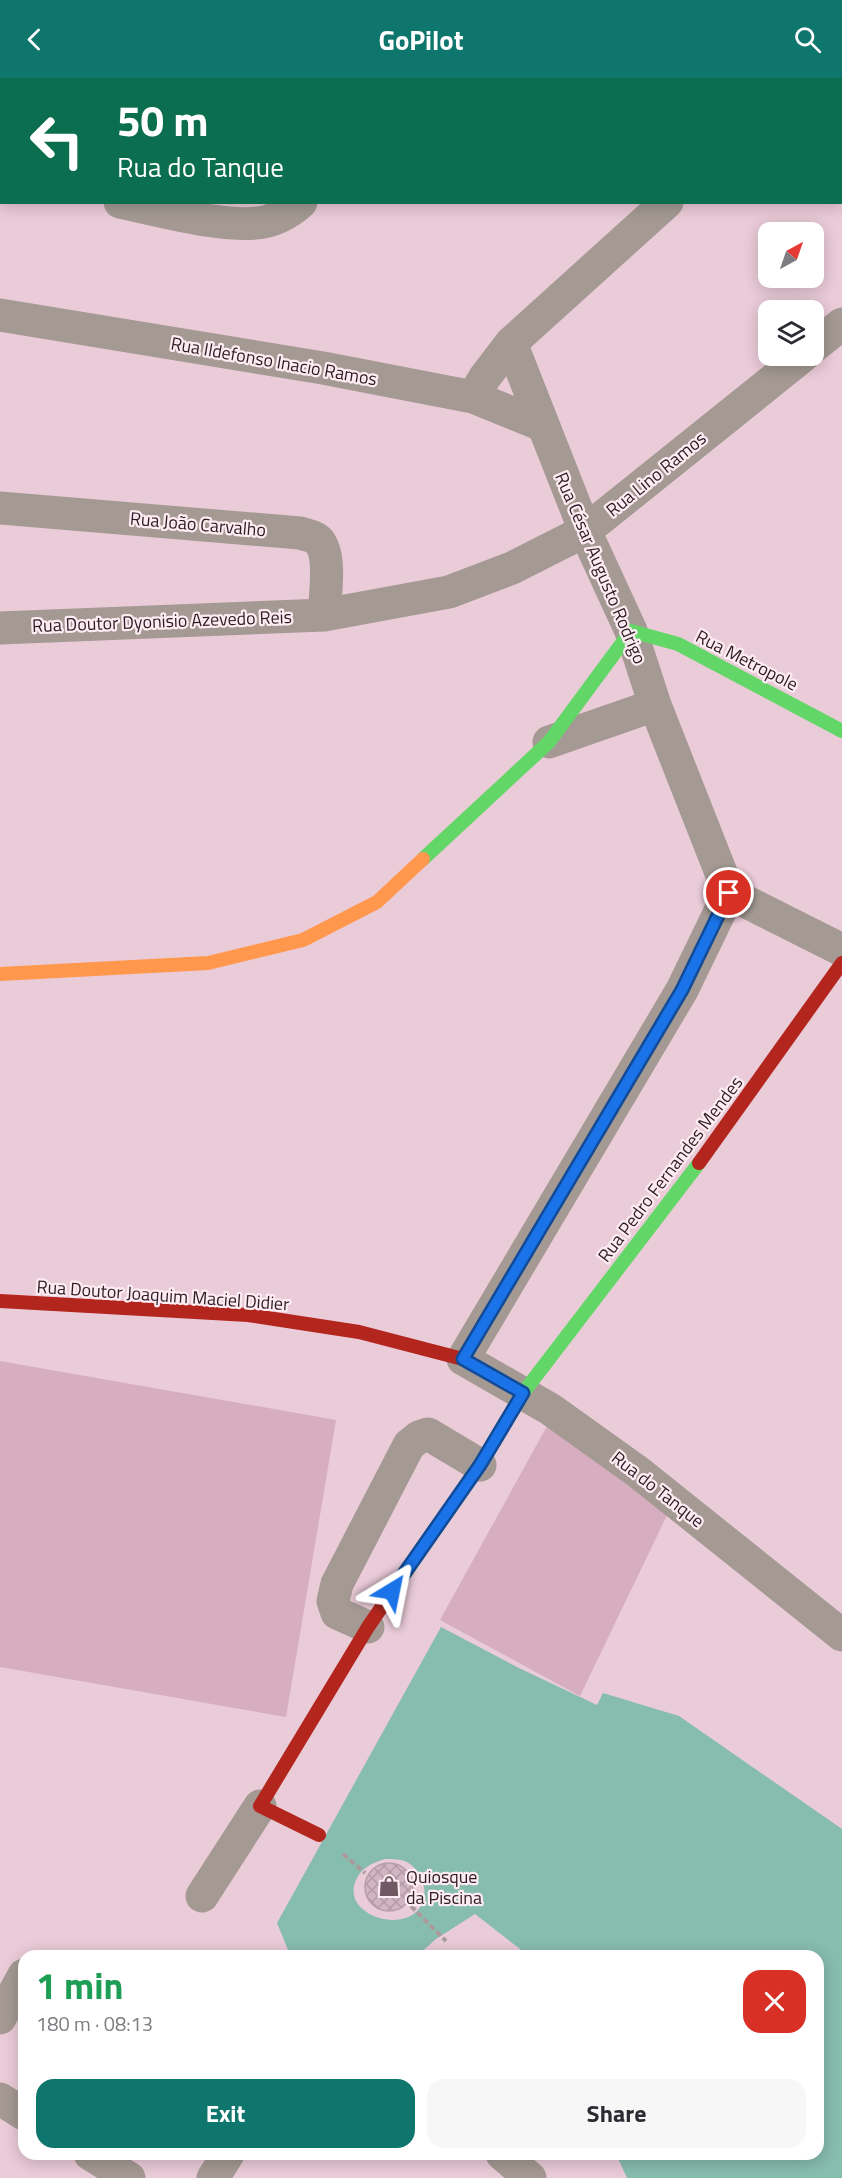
<!DOCTYPE html>
<meta charset="utf-8">
<style>
body{margin:0;font-family:"Titillium Web",sans-serif;background:#f7f7f7;color:#2b2b33;height:100vh;display:flex;flex-direction:column;font-size:22px;white-space:nowrap}
*{box-sizing:border-box;margin:0}
p{font-size:20px;color:#7c7c81}
.icon{flex:none;width:33px;height:33px;fill:none;stroke:currentColor;stroke-width:2;stroke-linecap:round;stroke-linejoin:round}
.map{position:relative;flex:1;overflow:hidden}
.sheet{position:absolute;left:18px;top:1872px;width:806px;height:210px;display:flex;flex-direction:column;background:#fff;border-radius:18px;box-shadow:0 3px 15px #0003}
.sheet>*{flex:none}
.banner{position:absolute;left:0px;top:0px;width:843px;height:126px;box-shadow:0 3px 15px #0003;background:#0b6e4f;color:#fff;overflow:hidden}
.needle{width:39px;rotate:40deg}
.fabs{position:absolute;left:758px;top:144px;display:grid;gap:12px}
.fabs a{display:grid;place-items:center;width:66px;height:66px;border-radius:12px;background:#fff;box-shadow:0 3px 15px #0003;font-size:30px}
.pin{position:absolute;display:grid;place-items:center;width:51px;height:51px;color:#fff;margin:-26px;border:3px solid #fff;border-radius:50%;box-shadow:0 2px 6px #0007}
.me{position:absolute;width:66px;margin:-33px;rotate:35deg;stroke-linejoin:round;filter:drop-shadow(0 0 4px #0008)}
.turn{display:flex;align-items:center;gap:21px;height:126px;padding:0 18px;font-size:27px}
.turn .icon{width:78px;height:78px;stroke-width:2.5}
.turn b{display:block;font-size:42px;line-height:51px}
.round{display:grid;place-items:center;flex:none;width:63px;height:63px;border-radius:18px;background:#f7f7f7}
.headline{display:flex;align-items:center;justify-content:space-between;height:102px;padding:0 18px}
h1{font-size:36px;font-weight:700;line-height:45px;color:#1e9e55}
.action{display:flex;gap:12px;margin-top:auto;padding:12px 18px}
.action a{flex:1;height:69px;border-radius:18px;background:#0f766e;color:#fff;font-size:24px;font-weight:700;line-height:69px;text-align:center}
.action a+a{background:#f7f7f7;color:#2b2b33}
header{display:flex;justify-content:space-between;align-items:center;height:78px;padding:0 18px;background:#0f766e;color:#fff;font-size:27px;font-weight:700}
.map>svg:first-child{display:block}
.garden{fill:#d6aebf}
.water{fill:#87bdae;fill-rule:evenodd}
.building{fill:url(#building-cross-hatch);stroke:#b69ea8;stroke-width:1.5}
.lines{fill:none;stroke-linecap:round;stroke-linejoin:round}
.path{stroke:#a99b9b;stroke-width:4;stroke-dasharray:6 3;stroke-linecap:butt}
.street{stroke:#a49993;stroke-width:33}
.fast{stroke:#63d668;stroke-width:14}
.slow{stroke:#ff974d;stroke-width:14}
.jam{stroke:#b3261e;stroke-width:14}
.route-casing{stroke:#114b97;stroke-width:15}
.route{stroke:#1a73e8;stroke-width:10}
.labels{text-anchor:middle;dominant-baseline:central;stroke-width:4.5;stroke-linejoin:round;paint-order:stroke}
.street-label{font-size:18px;fill:#2f1b24;stroke:#feecf3}
.poi-label{font-size:18px;fill:#2f1b24;stroke:#feecf3;text-anchor:start}
</style>
<header><svg class="icon" aria-label="back" viewBox="0 0 24 24"><path d="M15 5l-7 7 7 7"/></svg>GoPilot<svg class="icon" aria-label="search" viewBox="0 0 24 24"><circle cx="10" cy="10" r="6"/><path d="M15 15l6 6"/></svg></header>
<div class="map">
<svg width="842" height="2100" viewBox="0 0 842 2100">
<defs>
<pattern id="building-cross-hatch" width="8" height="8" patternUnits="userSpaceOnUse" patternTransform="scale(1.5)"><rect width="8" height="8" fill="#d1b5c1"/><path d="M0 0l8 8M0 8l8-8" fill="none" stroke="#b49ba6"/></pattern>
</defs>
<rect width="100%" height="100%" fill="#eacbd8"/>
<path class="garden" d="M 0,1283 L 336,1342 L 286,1639 L 0,1589 Z
M 552,1339 L 670,1431 L 580,1618 L 440,1542 Z"/>
<path class="water" d="M 441,1549 L 519,1590 L 597,1627 L 603,1615 L 679,1638 L 842,1751 L 842,2100 L 627,2100 L 616,2076 L 818,2076 L 818,1878 L 529,1878 L 475,1836 L 436,1861 L 417,1878 L 295,1878 L 288,1872 L 277,1845 ZM 385,1781 C 392,1781 401,1781 407,1784 C 423,1793 431,1817 418,1832 C 398,1855 341,1835 356,1802 C 362,1789 372,1785 385,1781 Z"/>
<path class="building" d="M365 1809a24 24 0 1 1 48 0a24 24 0 1 1-48 0Z"/>
<g class="lines">
<path class="path" d="M 343,1776 L 365,1795
M 411,1828 L 446,1863"/>
<path class="street" d="M 246,0 L 247,2
M 399,2 L 401,0
M 0,65 L 2,66
M 120,124 C 158,132 234,153 268,143 C 279,140 293,132 301,124
M 0,237 L 323,290 L 473,319 L 542,347
M 511,265 L 585,453 L 631,553 L 655,627 L 729,815
M 813,269 L 842,246
M 473,319 L 485,299 L 511,265 L 667,124
M 0,430 L 300,455 C 306,457 314,458 318,462 C 332,476 325,518 324,537
M 0,550 L 324,537 L 449,514 L 512,490 L 585,453 L 803,278
M 549,664 L 655,627
M 729,815 L 682,912 L 463,1281 L 550,1331 L 638,1394 L 842,1557
M 729,815 L 842,872
M 368,1549 L 337,1535 L 333,1523 L 337,1506 L 409,1367 L 419,1359 L 428,1356 L 480,1387
M 202,1818 L 260,1728
M 0,1940 L 24,1897
M 0,2021 L 24,2036
M 90,2076 L 129,2100
M 502,2076 L 530,2100
M 213,2100 L 228,2076"/>
<path class="fast" d="M 423,781 L 549,664 L 631,553 L 678,566 L 842,653
M 394,1511 L 480,1387 L 523,1315 L 699,1085"/>
<path class="slow" d="M 0,896 L 208,885 L 303,862 L 377,824 L 423,781"/>
<path class="jam" d="M 699,1085 L 842,885
M 0,1223 L 248,1237 L 359,1254 L 463,1281
M 319,1757 L 260,1728 L 368,1549 L 394,1511"/>
</g>
<g class="lines">
<defs>
<path id="route" d="M 392,1513 L 480,1387 L 523,1315 L 463,1281 L 682,912 L 729,815"/>
</defs>
<use href="#route" class="route-casing"/>
<use href="#route" class="route"/>
</g>
<defs>
<symbol id="shop-bare" viewBox="-9 -9 18 18"><path d="M-5-2.5h2.3a2.7 3.5 0 0 1 5.4 0H5L5.5 6h-11ZM-1.5-2.5h3a1.5 2.3 0 0 0-3 0Z" fill="#705963" stroke="#feecf3" stroke-width="2.5" paint-order="stroke"/></symbol>
</defs>
<g fill-rule="evenodd">
<use href="#shop-bare" x="374" y="1793" width="30" height="30"/>
</g>
<g class="labels">
<g class="street-label">
<text transform="translate(274 283) rotate(10)">Rua Ildefonso Inacio Ramos</text>
<text transform="translate(656 396) rotate(-39)">Rua Lino Ramos</text>
<text transform="translate(198 446) rotate(5)">Rua João Carvalho</text>
<text transform="translate(601 490) rotate(67)">Rua César Augusto Rodrigo</text>
<text transform="translate(162 543) rotate(-2)">Rua Doutor Dyonisio Azevedo Reis</text>
<text transform="translate(747 582) rotate(27)">Rua Metropole</text>
<text transform="translate(670 1091) rotate(-53)">Rua Pedro Fernandes Mendes</text>
<text transform="translate(163 1217) rotate(4)">Rua Doutor Joaquim Maciel Didier</text>
<text transform="translate(658 1411) rotate(38)">Rua do Tanque</text>
</g>
<g class="poi-label">
<text x="406" y="1798">Quiosque<tspan x="406" dy="21">da Piscina</tspan></text>
</g>
</g>
</svg>
<div class="fabs">
<a><svg class="needle" viewBox="-14 -14 28 28"><path d="M0-13l5 13h-10z" fill="#e53935"/><path d="M0 13l5-13h-10z" fill="#7c7c81"/></svg></a>
<a><svg class="icon" aria-label="layers" viewBox="0 0 24 24"><path d="M12 4l9 5-9 5-9-5zM3 14l9 5 9-5"/></svg></a>
</div>
<div class="pin" style="left:729px;top:815px;background:#d93025"><svg class="icon" aria-label="arrive" viewBox="0 0 24 24"><path d="M6 21V4h12l-3 4 3 4H6"/></svg></div>
<svg class="me" style="left:392px;top:1513px" viewBox="-20 -20 40 40"><path d="M0-17L14 15 0 8-14 15z" fill="#1a73e8" stroke="#fff" stroke-width="4"/></svg>
<div class="banner">
<div class="turn"><svg class="icon" aria-label="left" viewBox="0 0 24 24"><path d="M17 20v-9H6M10 6l-5 5 5 5"/></svg><div><b>50 m</b>Rua do Tanque</div></div>
</div>
<section class="sheet">
<div class="headline"><div><h1>1 min</h1><p>180 m · 08:13</p></div><a class="round" style="background:#d93025;color:#fff"><svg class="icon" aria-label="close" viewBox="0 0 24 24"><path d="M6 6l12 12M18 6L6 18"/></svg></a></div>
<div class="action"><a>Exit</a><a>Share</a></div>
</section>
</div>
